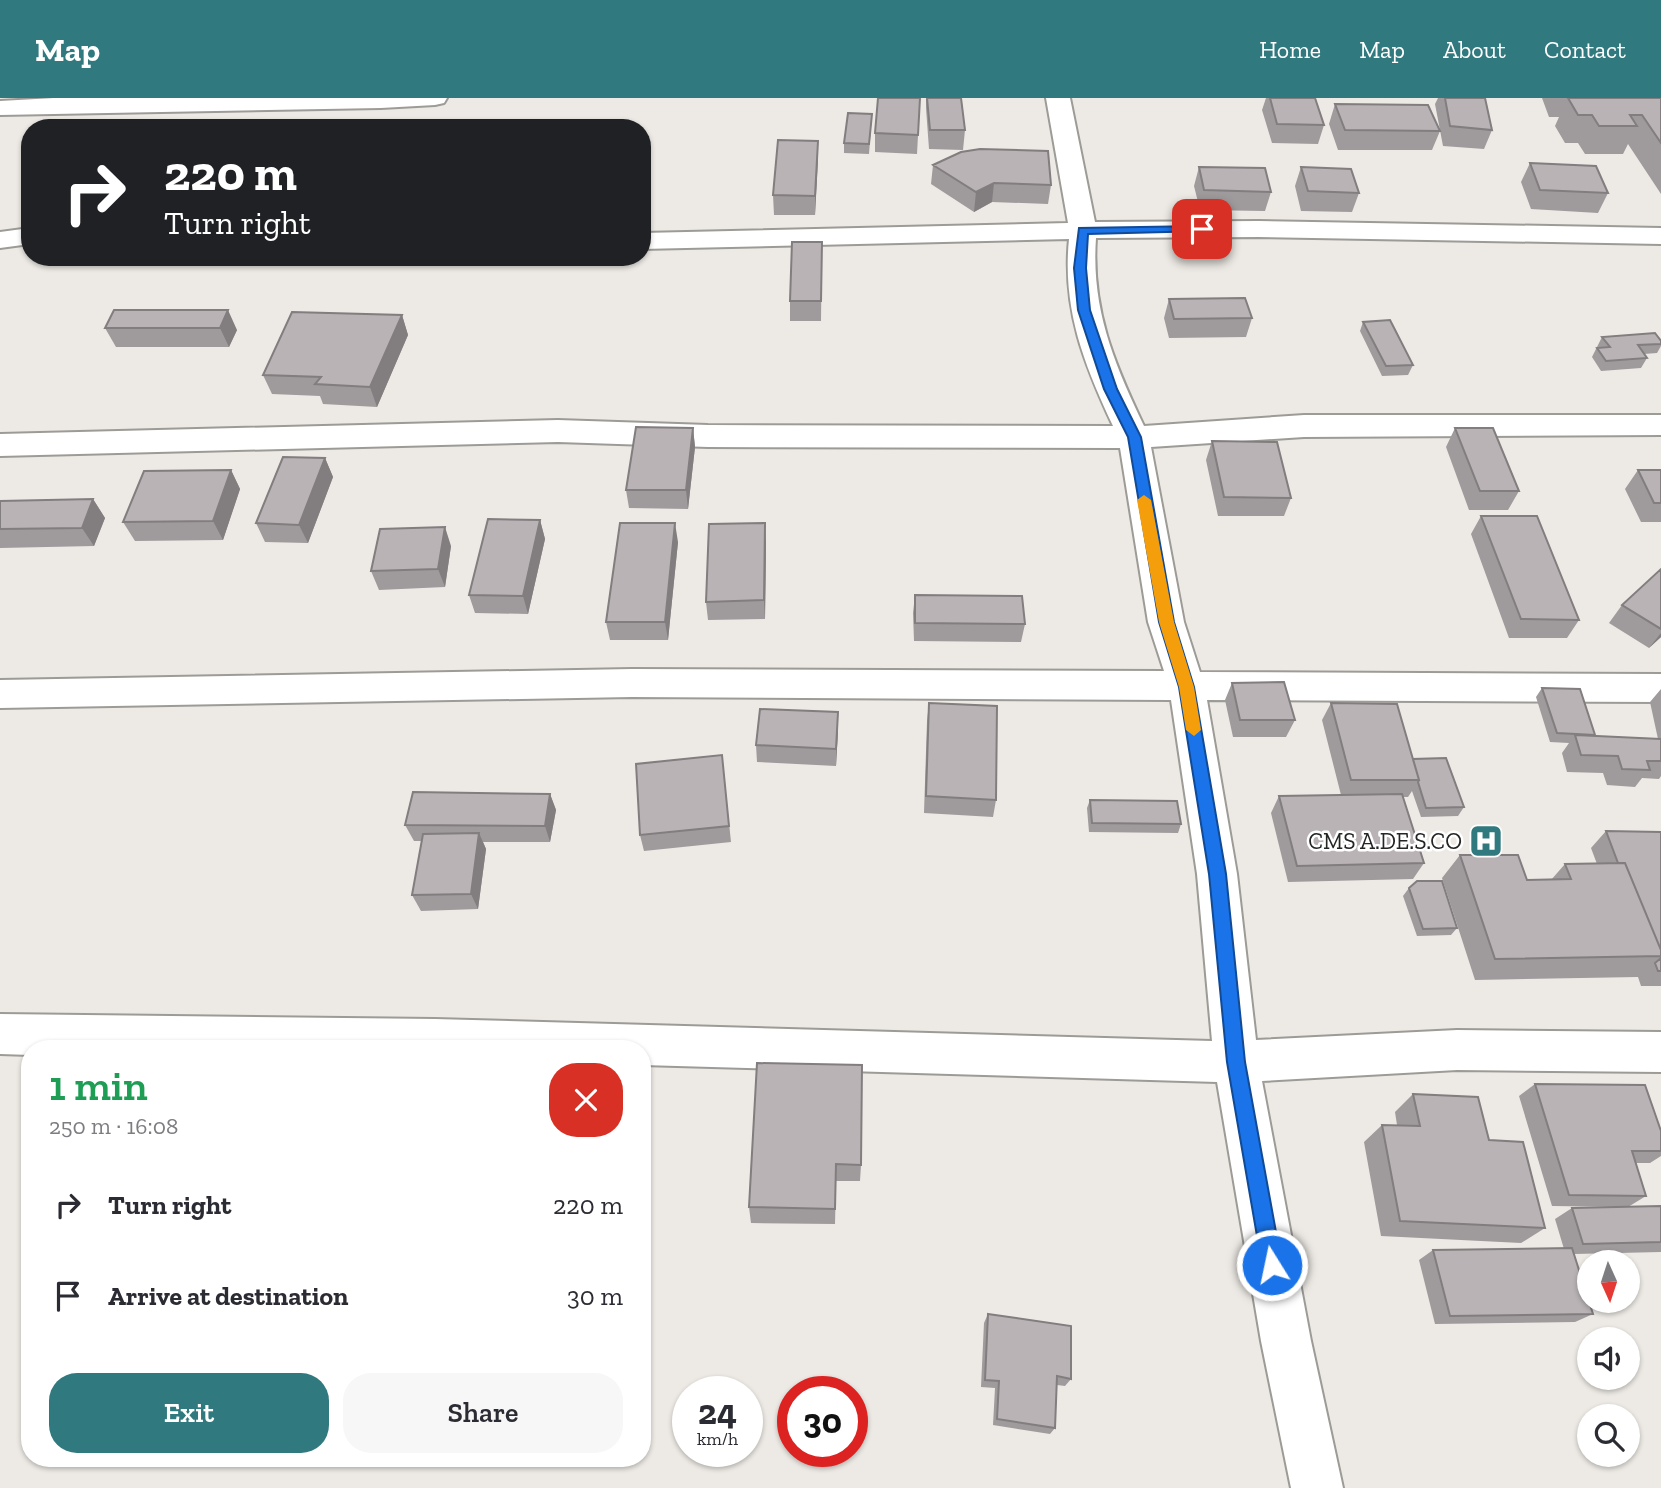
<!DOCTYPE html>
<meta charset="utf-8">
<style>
body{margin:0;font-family:"Zilla Slab",serif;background:#f7f7f7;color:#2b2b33;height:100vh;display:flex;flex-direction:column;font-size:26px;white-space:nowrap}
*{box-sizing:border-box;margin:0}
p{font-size:23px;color:#7c7c81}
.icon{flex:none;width:38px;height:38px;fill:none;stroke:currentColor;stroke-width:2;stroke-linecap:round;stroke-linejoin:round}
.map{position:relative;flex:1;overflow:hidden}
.details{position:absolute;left:21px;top:942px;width:630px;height:427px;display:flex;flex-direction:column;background:#fff;border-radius:28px;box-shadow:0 2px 5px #0004}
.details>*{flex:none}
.hud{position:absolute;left:21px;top:21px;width:630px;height:147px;border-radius:28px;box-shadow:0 2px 5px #0004;background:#202124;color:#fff;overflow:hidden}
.needle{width:46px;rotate:177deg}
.tools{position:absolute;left:1577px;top:1152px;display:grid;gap:14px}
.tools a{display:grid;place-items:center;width:63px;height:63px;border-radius:50%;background:#fff;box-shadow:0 2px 5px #0004;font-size:35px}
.speed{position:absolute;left:672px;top:1278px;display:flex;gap:14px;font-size:35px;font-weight:700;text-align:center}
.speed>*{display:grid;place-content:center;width:91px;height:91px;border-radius:50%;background:#fff;box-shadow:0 2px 5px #0004;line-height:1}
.speed small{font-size:18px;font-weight:400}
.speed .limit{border:10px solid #d22;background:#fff;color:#111}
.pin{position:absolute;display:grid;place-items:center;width:60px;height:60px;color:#fff;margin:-30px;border-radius:14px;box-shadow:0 4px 10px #0006}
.me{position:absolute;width:77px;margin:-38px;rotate:350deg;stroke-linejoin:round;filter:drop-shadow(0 0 5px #0008)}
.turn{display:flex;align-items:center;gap:24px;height:147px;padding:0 28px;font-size:32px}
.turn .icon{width:91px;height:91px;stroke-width:2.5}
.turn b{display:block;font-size:49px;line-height:60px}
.round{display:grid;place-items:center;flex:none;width:74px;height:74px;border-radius:28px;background:#f7f7f7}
.head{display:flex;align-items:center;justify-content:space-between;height:119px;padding:0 28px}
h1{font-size:42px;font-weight:600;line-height:52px;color:#1e9e55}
.primary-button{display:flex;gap:14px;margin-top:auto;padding:14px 28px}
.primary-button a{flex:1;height:80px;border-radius:28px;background:#30797e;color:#fff;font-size:28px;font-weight:600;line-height:80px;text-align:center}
.primary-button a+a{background:#f7f7f7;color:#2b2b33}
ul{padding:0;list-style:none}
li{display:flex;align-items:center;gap:21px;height:91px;padding:0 28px}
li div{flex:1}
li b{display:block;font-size:26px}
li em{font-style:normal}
header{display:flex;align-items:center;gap:42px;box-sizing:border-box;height:98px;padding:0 35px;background:#30797e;color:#fff}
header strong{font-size:33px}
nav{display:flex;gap:38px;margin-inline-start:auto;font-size:24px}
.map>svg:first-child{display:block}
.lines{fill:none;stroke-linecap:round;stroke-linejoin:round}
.minor-casing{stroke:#9d9b96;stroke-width:4}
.minor{fill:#fff;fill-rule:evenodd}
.wall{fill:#9f9a9c}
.shaded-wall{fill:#827d7f}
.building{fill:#b9b3b5;stroke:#827d7f;stroke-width:2}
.route{fill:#1a73e8;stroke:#114b97;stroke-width:2}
.slow{fill:#f59e0b}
.labels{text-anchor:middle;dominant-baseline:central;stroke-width:5;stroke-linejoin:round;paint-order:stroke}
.poi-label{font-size:23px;fill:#252523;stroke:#fff;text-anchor:end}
</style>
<header>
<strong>Map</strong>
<nav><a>Home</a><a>Map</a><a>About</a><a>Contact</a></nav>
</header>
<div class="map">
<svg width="1661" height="1390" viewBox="0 0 1661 1390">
<rect width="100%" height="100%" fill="#edeae5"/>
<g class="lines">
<defs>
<path id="minor" d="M 54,0 L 447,0 L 444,5 L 435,7 L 381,10 L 0,17 L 0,3 Z
M 1046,0 L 1070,0 L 1095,124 L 1259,123 L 1661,130 L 1661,146 L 1259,139 L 1096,140 C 1091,211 1114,265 1144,328 L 1304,317 L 1661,317 L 1661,337 L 1304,339 L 1151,349 L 1184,524 L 1200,574 L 1661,576 L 1661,604 L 1207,602 L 1237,776 L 1256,942 L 1457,932 L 1661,934 L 1661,974 L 1457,972 L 1262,983 L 1311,1243 L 1343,1390 L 1291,1390 L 1261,1243 L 1217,984 L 642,967 L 642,950 L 30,950 L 30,957 L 0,956 L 0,916 L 435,921 L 1212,943 L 1197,776 L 1171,602 L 632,599 L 0,610 L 0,582 L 632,571 L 1164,573 L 1148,524 L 1120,350 L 708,349 L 558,344 L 0,358 L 0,336 L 558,322 L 708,327 L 1113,328 C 1084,266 1062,211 1069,141 L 642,151 L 642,135 L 1068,125 Z
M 30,130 L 30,146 L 0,150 L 0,134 Z"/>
</defs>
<use href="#minor" class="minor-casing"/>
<use href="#minor" class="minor"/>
</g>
<path class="wall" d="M 920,0 L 917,56 L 875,54 L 875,35 Z
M 926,0 L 961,0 L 965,32 L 963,52 L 929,51 L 926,10 Z
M 1266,0 L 1315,0 L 1324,27 L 1318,46 L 1272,45 L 1262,12 Z
M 1438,0 L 1485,0 L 1492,32 L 1484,51 L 1443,48 L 1435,6 Z
M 1542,0 L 1661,0 L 1661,96 L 1628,46 L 1623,56 L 1585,56 L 1578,45 L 1565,45 L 1555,28 L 1559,19 L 1549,19 Z
M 1335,6 L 1440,33 L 1432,52 L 1338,52 L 1329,26 Z
M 872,16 L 869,56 L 844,55 L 844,45 Z
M 818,43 L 815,117 L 774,117 L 773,97 Z
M 1530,65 L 1608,95 L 1598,115 L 1531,111 L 1521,84 Z
M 933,67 L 1051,87 L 1048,106 L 992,104 L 974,114 L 931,86 Z
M 1199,69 L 1271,94 L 1265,113 L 1200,112 L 1194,88 Z
M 1301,69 L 1359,95 L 1352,114 L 1301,113 L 1295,88 Z
M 822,144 L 821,223 L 790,223 L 790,203 Z
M 1169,201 L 1252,220 L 1246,239 L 1169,240 L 1164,220 Z
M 114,212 L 237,232 L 229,249 L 116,249 L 105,230 Z
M 402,217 L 408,237 L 377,309 L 323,306 L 320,298 L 272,296 L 263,277 Z
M 1363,224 L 1413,267 L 1408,277 L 1382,278 L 1360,233 Z
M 1602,239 L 1661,243 L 1661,248 L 1657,255 L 1644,256 L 1647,260 L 1641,270 L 1601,273 L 1592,259 Z
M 693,330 L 695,349 L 688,411 L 629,410 L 626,392 Z
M 1455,330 L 1519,393 L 1508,412 L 1469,412 L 1446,349 Z
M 1212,343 L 1291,400 L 1284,418 L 1218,418 L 1206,362 Z
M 325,360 L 333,379 L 308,445 L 265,444 L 256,425 Z
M 231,372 L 240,391 L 223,442 L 135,443 L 123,424 Z
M 1638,372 L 1661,372 L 1661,424 L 1641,424 L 1625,391 Z
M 93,401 L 105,420 L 94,448 L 0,450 L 0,403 Z
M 1481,418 L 1579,522 L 1567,540 L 1509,540 L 1471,436 Z
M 540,422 L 545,441 L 528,516 L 475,515 L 469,497 Z
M 766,443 L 765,521 L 708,522 L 706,504 Z
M 678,444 L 668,542 L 610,542 L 606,524 Z
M 451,448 L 445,489 L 379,492 L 371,473 Z
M 1661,471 L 1661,539 L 1649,550 L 1609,525 L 1622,507 Z
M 915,497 L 1025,526 L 1021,544 L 914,543 L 913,515 Z
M 1232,585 L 1295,622 L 1286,639 L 1233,639 L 1225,602 Z
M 1542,590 L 1595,637 L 1595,638 L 1658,641 L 1650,604 L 1661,591 L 1661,678 L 1659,681 L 1642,680 L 1635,689 L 1607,687 L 1603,675 L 1567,674 L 1562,655 L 1569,645 L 1550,644 L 1536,599 Z
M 929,605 L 996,702 L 993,719 L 924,715 L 927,623 Z
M 1331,605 L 1413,661 L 1464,709 L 1458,718 L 1421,719 L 1412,693 L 1408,699 L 1403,699 L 1424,765 L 1413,781 L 1288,784 L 1271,715 L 1279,698 L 1341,697 L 1322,622 Z
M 838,631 L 836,668 L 757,664 L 756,647 Z
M 722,657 L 731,744 L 644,753 L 640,737 Z
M 550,696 L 556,712 L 550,744 L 483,744 L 486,751 L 478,811 L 421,813 L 412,797 L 422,743 L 414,743 L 405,727 Z
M 1090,702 L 1181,726 L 1178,735 L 1089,734 L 1087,710 Z
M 1606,733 L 1661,734 L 1661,888 L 1641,888 L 1638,879 L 1475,882 L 1442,780 L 1460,757 L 1527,782 L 1551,782 L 1565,766 L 1597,766 L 1591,750 Z
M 1409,790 L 1457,830 L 1451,837 L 1417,838 L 1403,798 Z
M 757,965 L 861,1067 L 860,1083 L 836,1083 L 835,1126 L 751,1125 L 749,1109 Z
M 1535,986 L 1661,1033 L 1661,1058 L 1650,1065 L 1636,1065 L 1646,1098 L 1628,1109 L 1661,1108 L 1661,1154 L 1574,1156 L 1593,1216 L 1575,1224 L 1435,1226 L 1419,1162 L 1433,1152 L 1564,1151 L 1555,1121 L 1572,1110 L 1627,1109 L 1552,1108 L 1519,998 Z
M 1413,996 L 1489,1042 L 1545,1130 L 1521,1145 L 1381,1138 L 1364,1044 L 1382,1027 L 1397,1027 L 1395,1014 Z
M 988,1216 L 1071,1281 L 1065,1288 L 1057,1287 L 1055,1330 L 1050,1336 L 993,1327 L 995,1290 L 981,1289 L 984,1225 Z"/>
<path class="shaded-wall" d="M 818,43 L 818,62 L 815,117 L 815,98 Z
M 994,85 L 992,104 L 974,114 L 976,94 Z
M 228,212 L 237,232 L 229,249 L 220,230 Z
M 402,217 L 408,237 L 377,309 L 370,289 Z
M 693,330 L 695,349 L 688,411 L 686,392 Z
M 325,360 L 333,379 L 308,445 L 299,427 Z
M 231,372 L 240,391 L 223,442 L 213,423 Z
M 93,401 L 105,420 L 94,448 L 82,430 Z
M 540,422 L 545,441 L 528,516 L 523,498 Z
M 675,425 L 678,444 L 668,542 L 665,524 Z
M 765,425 L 766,443 L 765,521 L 764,502 Z
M 445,429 L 451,448 L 445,489 L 438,471 Z
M 1661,535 L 1661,539 L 1649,550 Z
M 838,614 L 838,631 L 836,668 L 836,651 Z
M 550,696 L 556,712 L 550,744 L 545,728 Z
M 479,735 L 486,751 L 478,811 L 471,796 Z"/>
<path class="building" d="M 878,0 L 920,0 L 918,37 L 875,35 Z
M 927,0 L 961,0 L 965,32 L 930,32 Z
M 1270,0 L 1315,0 L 1324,27 L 1277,26 Z
M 1445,0 L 1485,0 L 1492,32 L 1450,28 Z
M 1568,0 L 1661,0 L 1661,45 L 1642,17 L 1630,17 L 1637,28 L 1599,28 L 1592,17 L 1578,17 Z
M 1335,6 L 1428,7 L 1440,33 L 1345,32 Z
M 848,15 L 872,16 L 869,46 L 844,45 Z
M 778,42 L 818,43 L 815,98 L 773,97 Z
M 980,51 L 1048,53 L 1051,87 L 994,85 L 976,94 L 933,67 L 961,54 Z
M 1530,65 L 1596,68 L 1608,95 L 1540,92 Z
M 1199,69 L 1265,70 L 1271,94 L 1204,92 Z
M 1301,69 L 1351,71 L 1359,95 L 1308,93 Z
M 792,144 L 822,144 L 821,203 L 790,203 Z
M 1245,200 L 1252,220 L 1174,221 L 1169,201 Z
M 114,212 L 228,212 L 220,230 L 105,230 Z
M 292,214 L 402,217 L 370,289 L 315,286 L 321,279 L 263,277 Z
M 1390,222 L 1413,267 L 1386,268 L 1363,224 Z
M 1655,235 L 1661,243 L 1661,246 L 1638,247 L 1647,260 L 1606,263 L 1597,250 L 1610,249 L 1602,239 Z
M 636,329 L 693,330 L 686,392 L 626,392 Z
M 1455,330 L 1493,330 L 1519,393 L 1480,393 Z
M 1212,343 L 1277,344 L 1291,400 L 1224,399 Z
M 283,359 L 325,360 L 299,427 L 256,425 Z
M 231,372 L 213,423 L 123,424 L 144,373 Z
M 1638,372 L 1661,372 L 1661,405 L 1654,405 Z
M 93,401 L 82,430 L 0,431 L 0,403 Z
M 1481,418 L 1537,418 L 1579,522 L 1521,521 Z
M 488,421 L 540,422 L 523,498 L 469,497 Z
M 620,425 L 675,425 L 665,524 L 606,524 Z
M 765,425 L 764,502 L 706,504 L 709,426 Z
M 445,429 L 438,471 L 371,473 L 380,431 Z
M 1661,471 L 1661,531 L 1622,507 Z
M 915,497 L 1022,498 L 1025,526 L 915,525 Z
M 1284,584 L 1295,622 L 1240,622 L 1232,585 Z
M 1542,590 L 1580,591 L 1595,637 L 1557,635 Z
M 929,605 L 997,608 L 996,702 L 926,698 Z
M 1331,605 L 1397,606 L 1419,682 L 1351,682 Z
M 760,611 L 838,614 L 836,651 L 756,647 Z
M 1575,637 L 1661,641 L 1661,663 L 1647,663 L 1650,672 L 1622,671 L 1618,658 L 1581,657 Z
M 722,657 L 729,728 L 640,737 L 636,666 Z
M 1446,660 L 1464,709 L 1426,710 L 1418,684 L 1419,682 L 1413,661 Z
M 413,694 L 550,696 L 545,728 L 405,727 Z
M 1402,696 L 1424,765 L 1297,768 L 1279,698 Z
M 1090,702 L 1177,703 L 1181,726 L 1092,725 Z
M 1606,733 L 1661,734 L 1661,852 L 1625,765 L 1618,765 Z
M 479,735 L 471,796 L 412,797 L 423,736 Z
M 1460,757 L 1518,757 L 1527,782 L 1571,781 L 1565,766 L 1625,765 L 1661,852 L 1661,858 L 1495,861 Z
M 1417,783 L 1442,783 L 1457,830 L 1423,831 L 1409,790 Z
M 1661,860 L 1661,873 L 1658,873 L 1655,865 Z
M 757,965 L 862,967 L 861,1067 L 836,1066 L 835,1111 L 749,1109 Z
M 1535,986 L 1645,987 L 1661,1033 L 1661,1053 L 1632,1053 L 1646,1098 L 1569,1097 Z
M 1413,996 L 1478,999 L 1489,1042 L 1523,1044 L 1545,1130 L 1400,1123 L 1382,1027 L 1420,1028 Z
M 1661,1108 L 1661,1144 L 1583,1146 L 1572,1110 Z
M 1572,1150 L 1593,1216 L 1450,1218 L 1433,1152 Z
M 988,1216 L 1071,1228 L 1071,1281 L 1057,1278 L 1055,1330 L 997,1321 L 999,1283 L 985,1282 Z"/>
<path class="route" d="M 1202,128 L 1208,131 L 1206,133 L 1088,136 L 1086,170 L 1090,212 L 1117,291 L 1141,339 L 1174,524 L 1194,589 L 1226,776 L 1245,964 L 1282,1167 L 1279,1174 L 1272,1177 L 1265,1174 L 1262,1167 L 1227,964 L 1209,776 L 1179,589 L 1159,524 L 1128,339 L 1104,291 L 1078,212 L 1074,170 L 1079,130 Z"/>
<path class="slow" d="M 1144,397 L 1151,402 L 1174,524 L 1194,589 L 1201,632 L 1194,638 L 1186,632 L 1179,589 L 1159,524 L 1137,402 Z"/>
<defs>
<symbol id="hospital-square" viewBox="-11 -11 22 22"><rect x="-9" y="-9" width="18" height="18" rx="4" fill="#30797e" stroke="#fff"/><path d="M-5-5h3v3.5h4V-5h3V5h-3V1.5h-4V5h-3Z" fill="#fff"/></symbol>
</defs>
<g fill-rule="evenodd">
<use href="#hospital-square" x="1467" y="724" width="38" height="38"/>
</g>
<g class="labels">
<g class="poi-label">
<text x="1462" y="743">CMS A.DE.S.CO</text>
</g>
</g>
</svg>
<div class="tools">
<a><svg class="needle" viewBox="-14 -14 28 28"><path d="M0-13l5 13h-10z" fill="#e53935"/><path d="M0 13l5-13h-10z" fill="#7c7c81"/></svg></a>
<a><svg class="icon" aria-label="sound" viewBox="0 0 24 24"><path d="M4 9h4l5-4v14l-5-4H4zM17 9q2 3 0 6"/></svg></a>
<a><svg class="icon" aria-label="search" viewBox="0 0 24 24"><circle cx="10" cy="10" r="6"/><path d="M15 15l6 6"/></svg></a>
</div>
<div class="speed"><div>24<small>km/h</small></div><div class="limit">30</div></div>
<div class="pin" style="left:1202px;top:131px;background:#d93025"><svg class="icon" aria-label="arrive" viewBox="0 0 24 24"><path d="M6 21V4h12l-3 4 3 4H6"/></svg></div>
<svg class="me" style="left:1272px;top:1167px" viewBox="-20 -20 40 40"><circle r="17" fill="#1a73e8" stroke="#fff" stroke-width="3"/><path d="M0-11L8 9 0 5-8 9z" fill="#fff"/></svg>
<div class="hud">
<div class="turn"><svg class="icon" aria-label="right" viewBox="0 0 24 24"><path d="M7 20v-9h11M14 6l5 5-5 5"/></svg><div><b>220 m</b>Turn right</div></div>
</div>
<section class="details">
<div class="head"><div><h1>1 min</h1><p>250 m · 16:08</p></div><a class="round" style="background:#d93025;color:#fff"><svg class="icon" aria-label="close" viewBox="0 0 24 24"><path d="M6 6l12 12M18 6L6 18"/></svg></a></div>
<ul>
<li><svg class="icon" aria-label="right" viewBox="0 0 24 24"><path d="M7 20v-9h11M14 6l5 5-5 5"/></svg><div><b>Turn right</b></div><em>220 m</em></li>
<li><svg class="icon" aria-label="arrive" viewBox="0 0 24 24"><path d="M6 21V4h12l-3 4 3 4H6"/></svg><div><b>Arrive at destination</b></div><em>30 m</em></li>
</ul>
<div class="primary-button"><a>Exit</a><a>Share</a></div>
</section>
</div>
